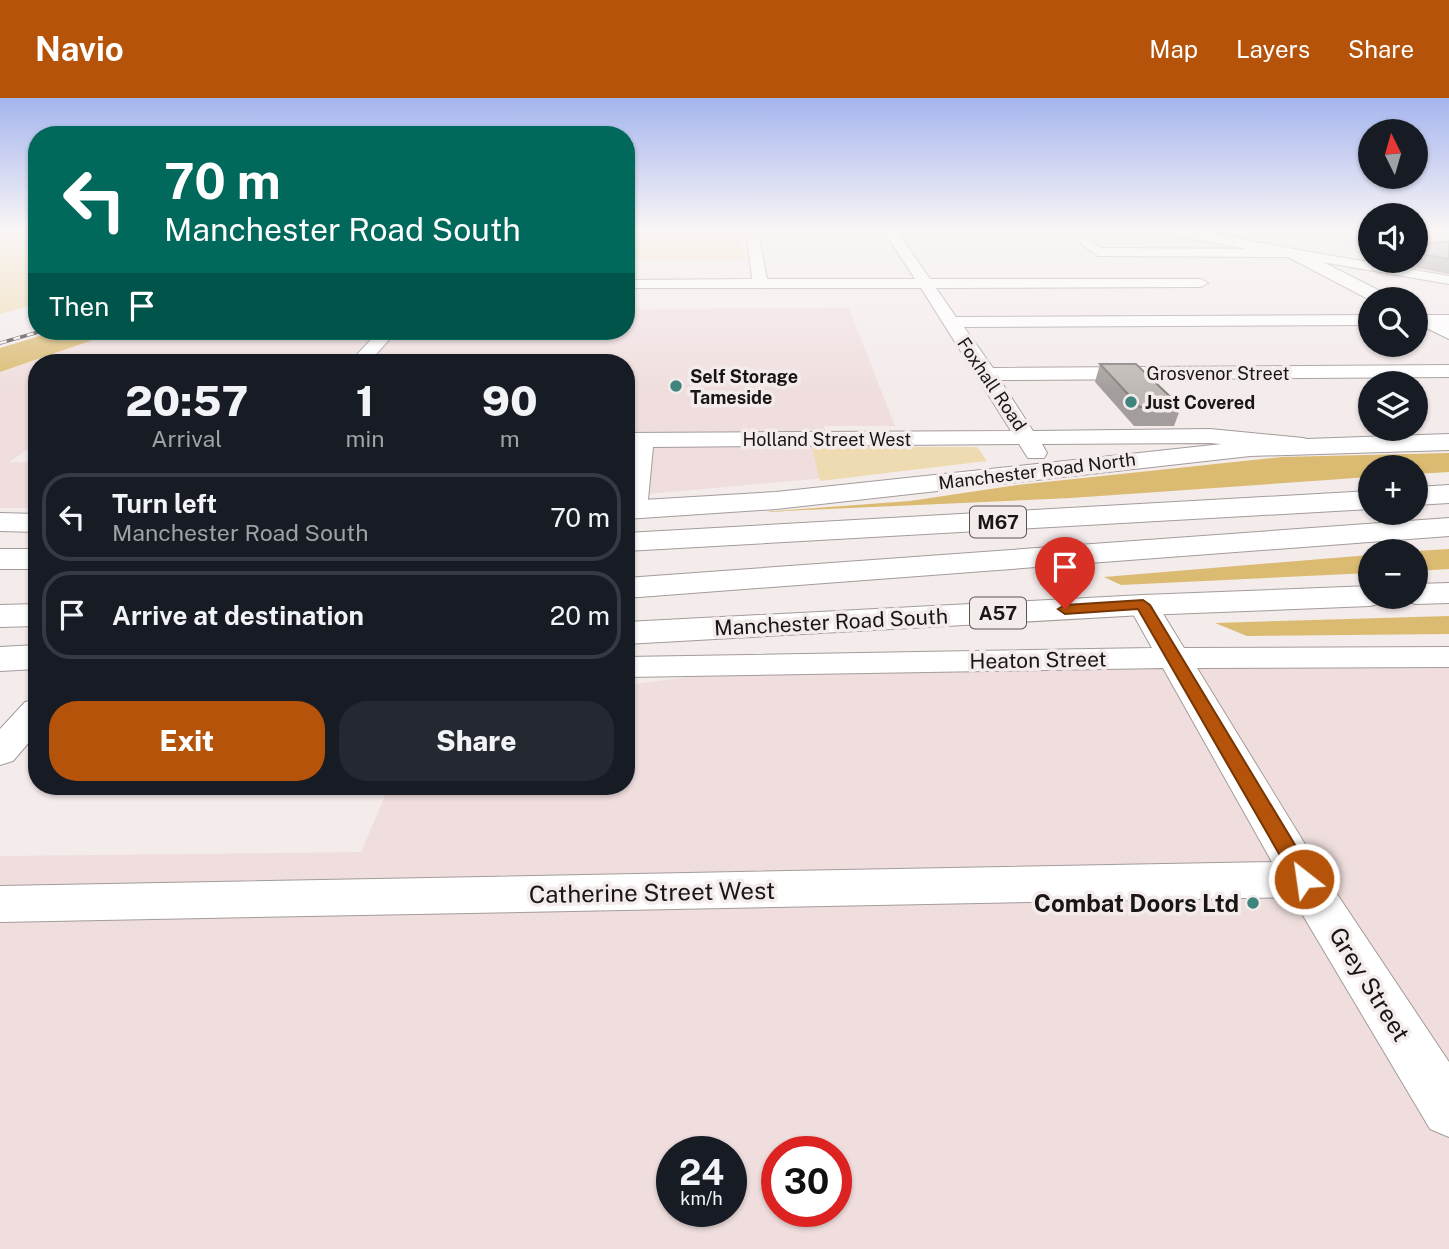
<!DOCTYPE html>
<meta charset="utf-8">
<style>
body{margin:0;font-family:"Public Sans",sans-serif;background:#242831;color:#f1f3f6;height:100vh;display:flex;flex-direction:column;font-size:26px;white-space:nowrap}
*{box-sizing:border-box;margin:0}
p{font-size:23px;color:#9ea1a6}
.icon{flex:none;width:38px;height:38px;fill:none;stroke:currentColor;stroke-width:2;stroke-linecap:round;stroke-linejoin:round}
.map{position:relative;flex:1;overflow:hidden}
.sheet{position:absolute;left:28px;top:256px;width:607px;height:441px;display:flex;flex-direction:column;background:#171b24;border-radius:28px;box-shadow:0 2px 5px #0004}
.sheet>*{flex:none}
.guide{position:absolute;left:28px;top:28px;width:607px;height:214px;border-radius:28px;box-shadow:0 2px 5px #0004;background:#00695c;color:#fff;overflow:hidden}
.needle{width:46px;rotate:355deg}
.controls{position:absolute;left:1358px;top:21px;display:grid;gap:14px}
.controls a{display:grid;place-items:center;width:70px;height:70px;border-radius:50%;background:#171b24;box-shadow:0 2px 5px #0004;font-size:35px}
.speed{position:absolute;left:656px;top:1038px;display:flex;gap:14px;font-size:35px;font-weight:700;text-align:center}
.speed>*{display:grid;place-content:center;width:91px;height:91px;border-radius:50%;background:#171b24;box-shadow:0 2px 5px #0004;line-height:1}
.speed small{font-size:18px;font-weight:400}
.speed .limit{border:10px solid #d22;background:#fff;color:#111}
.pin{position:absolute;display:grid;place-items:center;width:60px;height:60px;color:#fff;margin:-72px -30px;border-radius:50% 50% 50% 0;rotate:-45deg;box-shadow:0 0 7px #0007}
.pin .icon{rotate:45deg}
.me{position:absolute;width:77px;margin:-38px;rotate:330deg;stroke-linejoin:round;filter:drop-shadow(0 0 5px #0008)}
.turn{display:flex;align-items:center;gap:24px;height:147px;padding:0 21px;font-size:32px}
.turn .icon{width:91px;height:91px;stroke-width:2.5}
.turn b{display:block;font-size:49px;line-height:60px}
.then{display:flex;align-items:center;height:66px;padding:0 21px;background:#0003;gap:14px;font-size:26px}
.eta{display:flex;justify-content:space-evenly;align-items:center;height:119px;text-align:center}
.eta b{font-size:42px;font-weight:800;line-height:49px}
.primary-button{display:flex;gap:14px;margin-top:auto;padding:14px 21px}
.primary-button a{flex:1;height:80px;border-radius:28px;background:#b45309;color:#fff;font-size:28px;font-weight:800;line-height:80px;text-align:center}
.primary-button a+a{background:#242831;color:#f1f3f6}
ul{padding:0;list-style:none}
li{display:flex;align-items:center;gap:21px;height:88px;margin:0 14px 10px;padding:0 7px;border:4px solid #363941;border-radius:28px}
li div{flex:1}
li b{display:block;font-size:26px}
li em{font-style:normal}
header{display:flex;align-items:center;gap:42px;box-sizing:border-box;height:98px;padding:0 35px;background:#b45309;color:#fff}
header strong{font-size:33px}
nav{display:flex;gap:38px;margin-inline-start:auto;font-size:24px}
.map>svg:first-child{display:block}
.built{fill:#f0dede;fill-rule:evenodd}
.green{fill:#efdbb1}
.forest{fill:#dbbb72}
.lines{fill:none;stroke-linecap:round;stroke-linejoin:round}
.minor-casing{stroke:#a39c9b;stroke-width:2}
.tertiary-casing{stroke:#a39c9b;stroke-width:2}
.primary-casing{stroke:#a39c9b;stroke-width:2}
.motorway-casing{stroke:#a39c9b;stroke-width:2}
.minor{fill:#fff;fill-rule:evenodd}
.tertiary{fill:#fff;fill-rule:evenodd}
.primary{fill:#fff;fill-rule:evenodd}
.motorway{fill:#fff;fill-rule:evenodd}
.rail-casing{stroke:#454040;stroke-width:3.5}
.rail{stroke:#f4ebeb;stroke-width:2.5;stroke-dasharray:7;stroke-linecap:butt}
.wall{fill:#a39e9b}
.building{fill:#beb8b4;stroke:#85817e;stroke-width:2}
.route{fill:#b45309;stroke:#753606;stroke-width:2}
.poi-dot{fill:#3f857d;stroke:#f4ebeb;stroke-width:2.5}
.labels{text-anchor:middle;dominant-baseline:central;stroke-width:7;stroke-linejoin:round;paint-order:stroke}
.far-street-label{font-size:18px;fill:#191616;stroke:#f4ebeb}
.far-poi-label{font-size:18px;font-weight:bold;fill:#191616;stroke:#f4ebeb;text-anchor:start}
.shield{fill:#f4ebeb;stroke:#5b5656;stroke-width:2}
.shield-label{font-size:19px;font-weight:bold;fill:#191616}
.street-label{font-size:21px;fill:#191616;stroke:#f4ebeb}
.near-street-label{font-size:24px;fill:#191616;stroke:#f4ebeb}
.near-poi-label{font-size:24px;font-weight:bold;fill:#191616;stroke:#f4ebeb;text-anchor:end}
</style>
<header>
<strong>Navio</strong>
<nav><a>Map</a><a>Layers</a><a>Share</a></nav>
</header>
<div class="map">
<svg width="1449" height="1151" viewBox="0 0 1449 1151">
<rect width="100%" height="100%" fill="#f4ebeb"/>
<path class="built" d="M 1189,132 L 1370,132 L 1370,152 L 1300,134 L 1242,142 Z
M 1416,132 L 1449,132 L 1449,178 L 1350,161 L 1370,158 L 1370,163 L 1416,163 Z
M 849,210 L 895,328 L 824,328 L 837,379 L 627,398 L 626,264 L 37,264 L 37,345 L 9,364 L 37,364 L 37,410 L 0,410 L 0,274 L 119,233 L 626,233 L 627,211 Z
M 1449,566 L 1449,1151 L 0,1151 L 0,758 L 361,754 L 389,688 L 626,688 L 627,587 L 712,576 L 1155,568 ZM 672,1054 L 732,1054 L 732,1113 L 672,1113 ZM 777,1054 L 836,1054 L 836,1113 L 777,1113 Z"/>
<path class="green" d="M 0,132 L 37,132 L 37,206 L 0,216 Z
M 627,132 L 740,132 L 744,161 L 627,161 Z
M 812,349 L 977,349 L 987,363 L 820,383 Z"/>
<path class="forest" d="M 56,233 L 119,233 L 0,274 L 0,250 Z
M 1449,355 L 1449,374 L 1416,376 L 1416,369 L 1370,369 L 1370,379 L 1071,400 L 761,414 L 910,403 L 1017,387 L 1282,359 Z
M 1449,451 L 1449,471 L 1416,473 L 1416,453 Z
M 1370,457 L 1370,475 L 1121,487 L 1104,479 Z
M 1449,518 L 1449,536 L 1247,538 L 1215,525 Z"/>
<g class="lines">
<defs>
<path id="minor" d="M 883,132 L 896,132 L 930,181 L 1201,181 L 1208,185 L 1201,189 L 936,190 L 956,219 L 1370,217 L 1370,227 L 964,229 L 993,270 L 1449,267 L 1449,279 L 1000,282 L 1033,333 L 1210,331 L 1303,340 L 1311,342 L 1314,347 L 1311,352 L 1303,354 L 1210,345 L 1042,346 L 1047,355 L 1044,360 L 1028,360 L 1019,346 L 653,349 L 647,412 L 643,417 L 626,418 L 626,374 L 630,349 L 626,349 L 626,335 L 1011,333 L 921,190 L 626,190 L 626,182 L 752,181 L 747,139 L 753,135 L 759,139 L 767,181 L 915,181 Z
M 1062,132 L 1077,132 L 1101,150 L 1293,151 L 1449,178 L 1449,186 L 1293,159 L 1098,158 Z
M 1416,217 L 1449,217 L 1449,227 L 1416,227 Z
M 379,233 L 397,233 L 369,264 L 350,264 Z
M 1143,498 L 1154,501 L 1184,550 L 1449,549 L 1449,569 L 1197,570 L 1319,769 L 1449,964 L 1449,1039 L 1430,1031 L 1292,799 L 0,824 L 0,788 L 1272,764 L 1163,570 L 626,579 L 626,559 L 1152,550 L 1128,507 L 1132,501 Z
M 37,601 L 37,635 L 13,663 L 0,667 L 0,631 L 25,604 Z"/>
<path id="tertiary" d="M 1161,132 L 1194,132 L 1299,152 L 1388,197 L 1391,201 L 1370,202 L 1288,159 L 1168,136 Z
M 1416,212 L 1449,227 L 1449,241 L 1416,225 Z"/>
<path id="primary" d="M 1449,336 L 1449,352 L 1250,358 L 776,411 L 626,421 L 626,403 L 776,394 L 1250,343 Z
M 0,415 L 37,416 L 37,434 L 0,433 Z
M 1449,485 L 1449,505 L 1416,506 L 1404,503 L 1401,499 L 1416,499 L 1416,486 Z
M 1370,488 L 1370,499 L 1387,499 L 1382,505 L 1370,508 L 1143,517 L 626,546 L 626,524 L 1143,497 Z
M 37,547 L 37,571 L 0,573 L 0,549 Z"/>
<path id="motorway" d="M 1449,387 L 1449,405 L 1416,407 L 1416,389 Z
M 1370,393 L 1370,411 L 626,453 L 626,435 Z
M 1449,420 L 1449,438 L 626,500 L 626,480 Z
M 0,451 L 37,451 L 37,471 L 0,471 Z
M 37,506 L 37,528 L 0,529 L 0,507 Z"/>
</defs>
<use href="#minor" class="minor-casing"/>
<use href="#tertiary" class="tertiary-casing"/>
<use href="#primary" class="primary-casing"/>
<use href="#motorway" class="motorway-casing"/>
<use href="#minor" class="minor"/>
<use href="#tertiary" class="tertiary"/>
<use href="#primary" class="primary"/>
<use href="#motorway" class="motorway"/>
<defs>
<path id="rail" d="M 0,245 L 42,233"/>
</defs>
<use href="#rail" class="rail-casing"/>
<use href="#rail" class="rail"/>
</g>
<path class="wall" d="M 1449,143 L 1449,176 L 1401,167 L 1401,163 L 1416,163 L 1416,147 Z
M 1100,266 L 1181,309 L 1174,328 L 1134,328 L 1095,284 Z"/>
<path class="building" d="M 1449,143 L 1449,161 L 1416,155 L 1416,147 Z
M 1100,266 L 1136,266 L 1181,309 L 1140,309 Z"/>
<linearGradient id="sky" x2="0" y2="1"><stop stop-color="#a5b5ee"/><stop offset="0.45" stop-color="#faf6f6"/><stop offset="1" stop-color="#faf6f6" stop-opacity="0"/></linearGradient>
<rect width="1449" height="294" fill="url(#sky)"/>
<path class="route" d="M 1143,502 L 1150,507 L 1312,775 L 1315,781 L 1312,787 L 1304,789 L 1297,787 L 1138,511 L 1065,516 L 1058,511 L 1065,507 Z"/>
<g class="poi-dot">
<circle cx="676" cy="288" r="7"/>
<circle cx="1131" cy="304" r="7"/>
<circle cx="1253" cy="805" r="7"/>
</g>
<g class="labels">
<g class="far-street-label">
<text x="1218" y="275">Grosvenor Street</text>
<text transform="translate(992 286) rotate(56)">Foxhall Road</text>
<text x="827" y="341">Holland Street West</text>
<text transform="translate(1037 373) rotate(-7)">Manchester Road North</text>
</g>
<g class="far-poi-label">
<text x="690" y="278">Self Storage<tspan x="690" dy="21">Tameside</tspan></text>
<text x="1145" y="304">Just Covered</text>
</g>
<g class="shield">
<rect x="970" y="408.5" width="56" height="31" rx="5"/>
<rect x="970" y="499.5" width="56" height="31" rx="5"/>
</g>
<g class="shield-label">
<text x="998" y="424">M67</text>
<text x="998" y="515">A57</text>
</g>
<g class="street-label">
<text transform="translate(831 524) rotate(-3)">Manchester Road South</text>
<text transform="translate(1038 562) rotate(-1)">Heaton Street</text>
</g>
<g class="near-street-label">
<text transform="translate(652 794) rotate(-1)">Catherine Street West</text>
<text transform="translate(1370 886) rotate(58)">Grey Street</text>
</g>
<g class="near-poi-label">
<text x="1239" y="805">Combat Doors Ltd</text>
</g>
</g>
</svg>
<div class="controls">
<a><svg class="needle" viewBox="-14 -14 28 28"><path d="M0-13l5 13h-10z" fill="#e53935"/><path d="M0 13l5-13h-10z" fill="#9ea1a6"/></svg></a>
<a><svg class="icon" aria-label="sound" viewBox="0 0 24 24"><path d="M4 9h4l5-4v14l-5-4H4zM17 9q2 3 0 6"/></svg></a>
<a><svg class="icon" aria-label="search" viewBox="0 0 24 24"><circle cx="10" cy="10" r="6"/><path d="M15 15l6 6"/></svg></a>
<a><svg class="icon" aria-label="layers" viewBox="0 0 24 24"><path d="M12 4l9 5-9 5-9-5zM3 14l9 5 9-5"/></svg></a>
<a>+</a>
<a>−</a>
</div>
<div class="speed"><div>24<small>km/h</small></div><div class="limit">30</div></div>
<div class="pin" style="left:1065px;top:511px;background:#d93025"><svg class="icon" aria-label="arrive" viewBox="0 0 24 24"><path d="M6 21V4h12l-3 4 3 4H6"/></svg></div>
<svg class="me" style="left:1304px;top:781px" viewBox="-20 -20 40 40"><circle r="17" fill="#b45309" stroke="#fff" stroke-width="3"/><path d="M0-11L8 9 0 5-8 9z" fill="#fff"/></svg>
<div class="guide">
<div class="turn"><svg class="icon" aria-label="left" viewBox="0 0 24 24"><path d="M17 20v-9H6M10 6l-5 5 5 5"/></svg><div><b>70 m</b>Manchester Road South</div></div>
<div class="then">Then<svg class="icon" aria-label="arrive" viewBox="0 0 24 24"><path d="M6 21V4h12l-3 4 3 4H6"/></svg></div>
</div>
<section class="sheet">
<div class="eta">
<div><b>20:57</b><p>Arrival</p></div>
<div><b>1</b><p>min</p></div>
<div><b>90</b><p>m</p></div>
</div>
<ul>
<li><svg class="icon" aria-label="left" viewBox="0 0 24 24"><path d="M17 20v-9H6M10 6l-5 5 5 5"/></svg><div><b>Turn left</b><p>Manchester Road South</p></div><em>70 m</em></li>
<li><svg class="icon" aria-label="arrive" viewBox="0 0 24 24"><path d="M6 21V4h12l-3 4 3 4H6"/></svg><div><b>Arrive at destination</b></div><em>20 m</em></li>
</ul>
<div class="primary-button"><a>Exit</a><a>Share</a></div>
</section>
</div>
